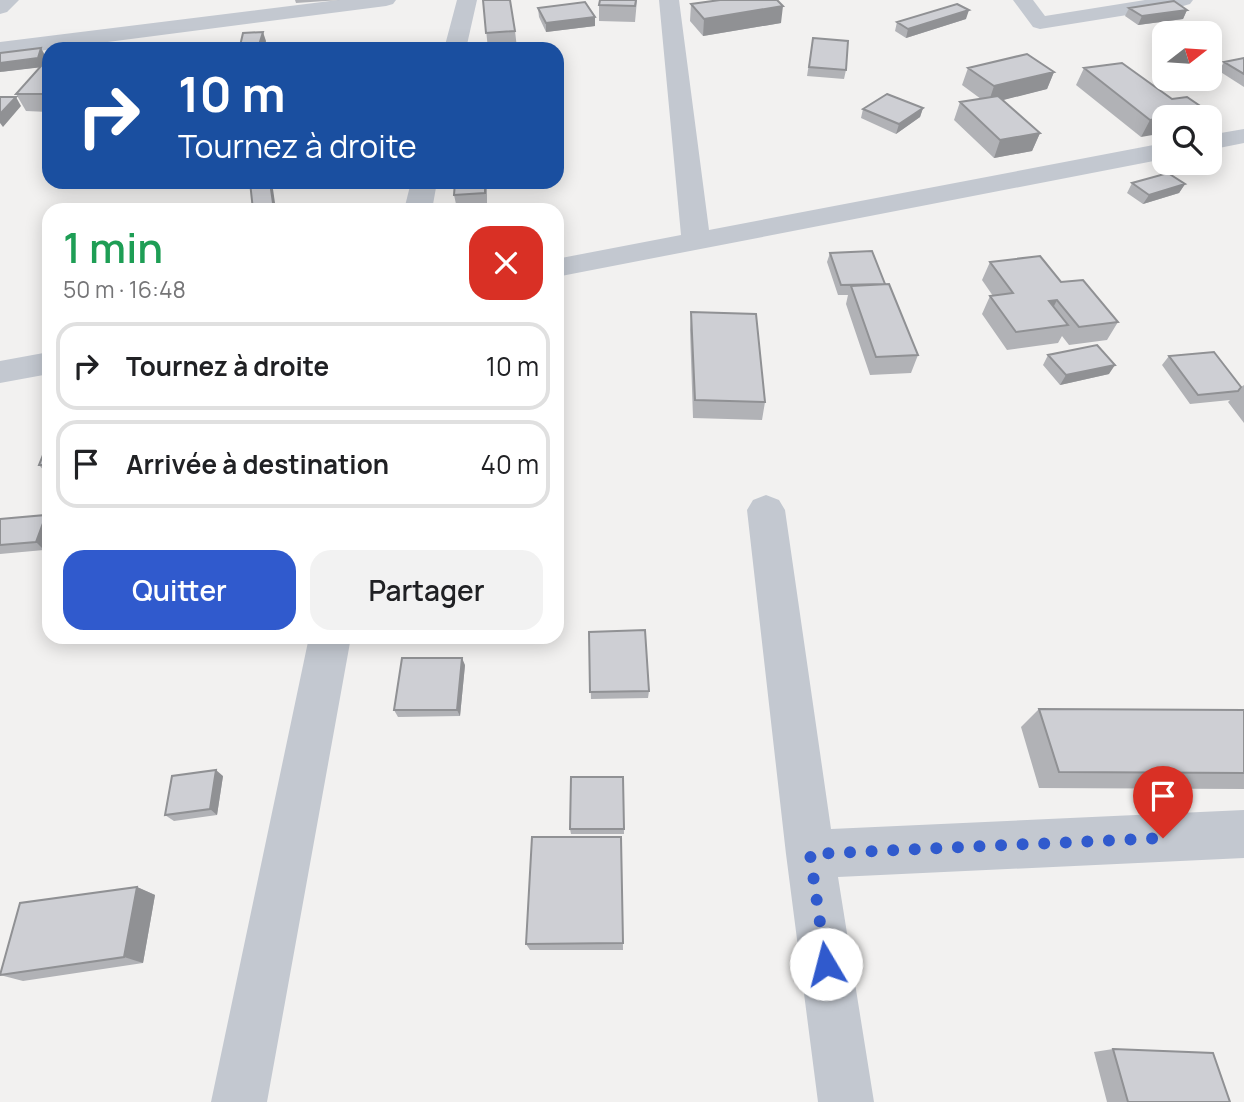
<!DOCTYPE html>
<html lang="fr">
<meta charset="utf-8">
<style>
body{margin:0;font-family:Manrope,sans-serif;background:#f2f2f2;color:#202124;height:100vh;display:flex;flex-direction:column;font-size:26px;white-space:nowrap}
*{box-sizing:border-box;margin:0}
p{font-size:23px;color:#757577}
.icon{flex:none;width:38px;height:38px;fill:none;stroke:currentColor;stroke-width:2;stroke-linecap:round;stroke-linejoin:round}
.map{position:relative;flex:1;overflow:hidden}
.panel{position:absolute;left:42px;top:203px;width:522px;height:441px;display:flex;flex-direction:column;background:#fff;border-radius:21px;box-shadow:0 4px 18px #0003}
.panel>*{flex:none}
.hud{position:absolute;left:42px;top:42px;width:522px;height:147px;border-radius:21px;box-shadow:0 4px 18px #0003;background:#1a4fa0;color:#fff;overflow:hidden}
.needle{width:46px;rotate:73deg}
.buttons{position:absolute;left:1152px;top:21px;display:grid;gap:14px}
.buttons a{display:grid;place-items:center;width:70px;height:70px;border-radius:14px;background:#fff;box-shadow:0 4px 18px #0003;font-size:35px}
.pin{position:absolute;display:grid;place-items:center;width:60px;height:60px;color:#fff;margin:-72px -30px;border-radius:50% 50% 50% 0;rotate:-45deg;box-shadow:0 0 7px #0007}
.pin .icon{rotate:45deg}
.me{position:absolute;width:77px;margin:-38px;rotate:352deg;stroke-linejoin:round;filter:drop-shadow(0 0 5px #0008)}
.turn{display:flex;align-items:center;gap:24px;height:147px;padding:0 21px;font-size:32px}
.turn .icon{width:91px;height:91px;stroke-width:2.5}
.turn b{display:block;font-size:49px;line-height:60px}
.round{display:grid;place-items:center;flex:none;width:74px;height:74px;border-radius:21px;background:#f2f2f2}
.headline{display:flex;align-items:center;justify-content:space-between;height:119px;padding:0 21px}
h1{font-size:42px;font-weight:600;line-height:52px;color:#1e9e55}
.button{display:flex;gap:14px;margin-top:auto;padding:14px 21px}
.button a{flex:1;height:80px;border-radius:21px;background:#305acd;color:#fff;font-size:28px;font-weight:600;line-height:80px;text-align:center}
.button a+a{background:#f2f2f2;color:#202124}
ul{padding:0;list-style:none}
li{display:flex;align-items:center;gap:21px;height:88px;margin:0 14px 10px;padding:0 7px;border:4px solid #e0e0e0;border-radius:21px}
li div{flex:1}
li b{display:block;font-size:26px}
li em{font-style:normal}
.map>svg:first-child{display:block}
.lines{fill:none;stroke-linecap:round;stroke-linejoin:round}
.street{fill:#c3c8d0;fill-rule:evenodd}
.wall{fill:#b1b2b6}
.shaded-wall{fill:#909194}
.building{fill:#cecfd4;stroke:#909194;stroke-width:2}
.route{stroke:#305acd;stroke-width:12;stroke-dasharray:0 21.6}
</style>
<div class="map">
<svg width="1244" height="1102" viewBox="0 0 1244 1102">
<rect width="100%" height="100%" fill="#f2f1f0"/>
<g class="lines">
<path class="street" d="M 0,0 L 19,0 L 7,12 L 0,14 Z
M 338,0 L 396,0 L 393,4 L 386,6 L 0,56 L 0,42 Z
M 457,0 L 477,0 L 466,49 L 444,49 Z
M 659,0 L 679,0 L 709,230 L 1164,143 L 1164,159 L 556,277 L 556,259 L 681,235 Z
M 1013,0 L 1033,0 L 1045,16 L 1145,0 L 1193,0 L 1190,4 L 1183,6 L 1040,29 L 1033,27 Z
M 1244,129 L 1244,143 L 1209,150 L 1209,135 Z
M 411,182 L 437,182 L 432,210 L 404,210 Z
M 49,352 L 49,374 L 0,383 L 0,361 Z
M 766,495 L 779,500 L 785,510 L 831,829 L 1244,810 L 1244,858 L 838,877 L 874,1102 L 818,1102 L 786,854 L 747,510 L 753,500 Z
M 309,637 L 351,637 L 267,1102 L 211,1102 Z"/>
</g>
<path class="wall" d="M 295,0 L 340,0 L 296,3 Z
M 483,0 L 515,31 L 517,48 L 488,49 Z
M 637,0 L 635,22 L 599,21 L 599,5 Z
M 691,4 L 781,23 L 703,36 L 690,21 Z
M 538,8 L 595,26 L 546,32 L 539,17 Z
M 1129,8 L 1187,10 L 1183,19 L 1138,25 L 1125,16 Z
M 966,19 L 906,38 L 895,31 L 897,22 Z
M 813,38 L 846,70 L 844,79 L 807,76 Z
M 266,41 L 263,49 L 241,49 L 240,46 Z
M 46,57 L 44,62 L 49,57 L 49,112 L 26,111 L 16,94 L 40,67 L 0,72 Z
M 1244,58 L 1244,87 L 1219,71 L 1224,62 Z
M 968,68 L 1054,72 L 1047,89 L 1002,100 L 1040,133 L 1032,151 L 994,158 L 954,120 L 960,102 L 981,99 L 962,85 Z
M 1084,68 L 1172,99 L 1141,137 L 1076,85 Z
M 923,108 L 920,117 L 896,134 L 861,118 L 863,109 Z
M 487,182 L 487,203 L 456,204 L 454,195 Z
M 1132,183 L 1185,184 L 1179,193 L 1143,204 L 1127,193 Z
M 830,253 L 885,284 L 918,355 L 911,373 L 870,375 L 846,304 L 848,295 L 838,295 L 827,262 Z
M 990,262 L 1061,282 L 1118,322 L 1107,340 L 1069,345 L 1062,336 L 1058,343 L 1007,350 L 982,314 L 990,296 L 993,296 L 982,280 Z
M 691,312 L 765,402 L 762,420 L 693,418 L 690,330 Z
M 1048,355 L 1109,374 L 1060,385 L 1043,365 Z
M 1169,356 L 1241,387 L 1244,385 L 1244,423 L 1228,402 L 1230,400 L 1190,404 L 1162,365 Z
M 49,440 L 49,474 L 47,474 L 39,465 Z
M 46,515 L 49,518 L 49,537 L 44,550 L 0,554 L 0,519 Z
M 589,632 L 649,691 L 648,698 L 591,699 Z
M 465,665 L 460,716 L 398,717 L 394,710 Z
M 1039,709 L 1244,710 L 1244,789 L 1039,788 L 1021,727 Z
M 223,776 L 217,815 L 174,821 L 165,815 Z
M 623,777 L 624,834 L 571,834 L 570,829 Z
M 621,837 L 623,950 L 530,950 L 526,944 Z
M 137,887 L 155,895 L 143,963 L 23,981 L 0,975 Z
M 1113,1049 L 1230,1102 L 1107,1102 L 1094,1052 Z"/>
<path class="shaded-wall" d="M 783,6 L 781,23 L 703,36 L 704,19 Z
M 969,10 L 966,19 L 906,38 L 908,29 Z
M 1187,10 L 1183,19 L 1138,25 L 1142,16 Z
M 595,17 L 595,26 L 546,32 L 546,23 Z
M 263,32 L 266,41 L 263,49 L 260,49 L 259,45 Z
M 41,48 L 46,57 L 43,67 L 0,72 L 0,63 Z
M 1054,72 L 1047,89 L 988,104 L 994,86 Z
M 16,97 L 21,106 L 3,127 L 0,123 L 0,114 Z
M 923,108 L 920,117 L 896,134 L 899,124 Z
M 1206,110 L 1202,117 L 1165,117 Z
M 1164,117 L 1164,133 L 1141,137 L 1150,120 Z
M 1040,133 L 1032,151 L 994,158 L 1000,140 Z
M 270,182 L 272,182 L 276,210 L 274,210 Z
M 1185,184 L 1179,193 L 1143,204 L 1149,195 Z
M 1057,300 L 1048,318 L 1049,301 Z
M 1115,365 L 1109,374 L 1060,385 L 1066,375 Z
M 46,515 L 49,518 L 49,537 L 44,550 L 36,542 Z
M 462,658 L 465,665 L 460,716 L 457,710 Z
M 216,770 L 223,776 L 217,815 L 210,809 Z
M 137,887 L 155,895 L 143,963 L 124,957 Z"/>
<path class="building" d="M 483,0 L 510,0 L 515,31 L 486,33 Z
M 600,0 L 636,0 L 635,6 L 599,5 Z
M 720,0 L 777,0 L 783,6 L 704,19 L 691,4 Z
M 1174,1 L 1187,10 L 1142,16 L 1129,8 Z
M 585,2 L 595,17 L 546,23 L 538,8 Z
M 957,4 L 969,10 L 908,29 L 897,22 Z
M 263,32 L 259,45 L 240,46 L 243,33 Z
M 813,38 L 848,41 L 846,70 L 809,67 Z
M 61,44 L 96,45 L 93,49 L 56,49 Z
M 41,48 L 38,58 L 0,63 L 0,53 Z
M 1027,54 L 1054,72 L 994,86 L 968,68 Z
M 49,57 L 49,94 L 16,94 Z
M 1244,58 L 1244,74 L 1224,62 Z
M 1122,63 L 1172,99 L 1187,97 L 1206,110 L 1150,120 L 1084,68 Z
M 887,94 L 923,108 L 899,124 L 863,109 Z
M 998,96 L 1040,133 L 1000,140 L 960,102 Z
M 0,97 L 16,97 L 0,114 Z
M 1168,173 L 1185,184 L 1149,195 L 1132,183 Z
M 250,182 L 270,182 L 274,210 L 253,210 Z
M 455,182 L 485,182 L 485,193 L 454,195 Z
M 242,206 L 242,210 L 207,210 Z
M 872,251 L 885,284 L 841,285 L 830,253 Z
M 1040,256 L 1061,282 L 1083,280 L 1118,322 L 1079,327 L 1057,300 L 1049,301 L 1068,325 L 1016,332 L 990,296 L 1013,293 L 990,262 Z
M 889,284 L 918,355 L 876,357 L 851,286 Z
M 691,312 L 756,314 L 765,402 L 695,400 Z
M 1097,345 L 1115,365 L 1066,375 L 1048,355 Z
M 1214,352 L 1241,387 L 1238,391 L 1198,395 L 1169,356 Z
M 49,440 L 49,465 L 39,465 Z
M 46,515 L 36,542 L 0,545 L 0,519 Z
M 645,630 L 649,691 L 590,692 L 589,632 Z
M 402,658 L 462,658 L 457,710 L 394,710 Z
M 1039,709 L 1244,710 L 1244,773 L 1059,772 Z
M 216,770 L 210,809 L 165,815 L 172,776 Z
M 571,777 L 623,777 L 624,829 L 570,829 Z
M 532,837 L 621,837 L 623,943 L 526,944 Z
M 137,887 L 124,957 L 0,975 L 20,903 Z
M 1113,1049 L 1213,1053 L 1230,1102 L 1128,1102 Z"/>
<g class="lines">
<path class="route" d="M 826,964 L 810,854 L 1163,838"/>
</g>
</svg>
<div class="buttons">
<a><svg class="needle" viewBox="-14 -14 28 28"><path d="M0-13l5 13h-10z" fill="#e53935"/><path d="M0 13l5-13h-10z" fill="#757577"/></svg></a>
<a><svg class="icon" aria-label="search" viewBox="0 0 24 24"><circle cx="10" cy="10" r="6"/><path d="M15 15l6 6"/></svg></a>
</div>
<div class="pin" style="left:1163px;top:838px;background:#d93025"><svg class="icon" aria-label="arrive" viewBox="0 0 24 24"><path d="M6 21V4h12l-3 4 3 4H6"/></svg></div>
<svg class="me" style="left:826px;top:964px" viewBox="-20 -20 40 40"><circle r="19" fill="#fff"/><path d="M0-13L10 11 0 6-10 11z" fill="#305acd"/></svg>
<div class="hud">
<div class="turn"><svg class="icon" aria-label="right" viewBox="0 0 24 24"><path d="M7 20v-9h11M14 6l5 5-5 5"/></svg><div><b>10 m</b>Tournez à droite</div></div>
</div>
<section class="panel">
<div class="headline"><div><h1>1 min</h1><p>50 m · 16:48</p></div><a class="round" style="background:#d93025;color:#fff"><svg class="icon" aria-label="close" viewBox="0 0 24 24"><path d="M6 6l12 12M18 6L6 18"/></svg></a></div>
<ul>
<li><svg class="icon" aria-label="right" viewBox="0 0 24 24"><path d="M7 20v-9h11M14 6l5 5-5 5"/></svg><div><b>Tournez à droite</b></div><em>10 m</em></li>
<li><svg class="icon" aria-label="arrive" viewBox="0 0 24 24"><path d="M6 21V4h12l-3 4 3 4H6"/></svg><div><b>Arrivée à destination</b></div><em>40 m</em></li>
</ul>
<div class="button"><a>Quitter</a><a>Partager</a></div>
</section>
</div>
